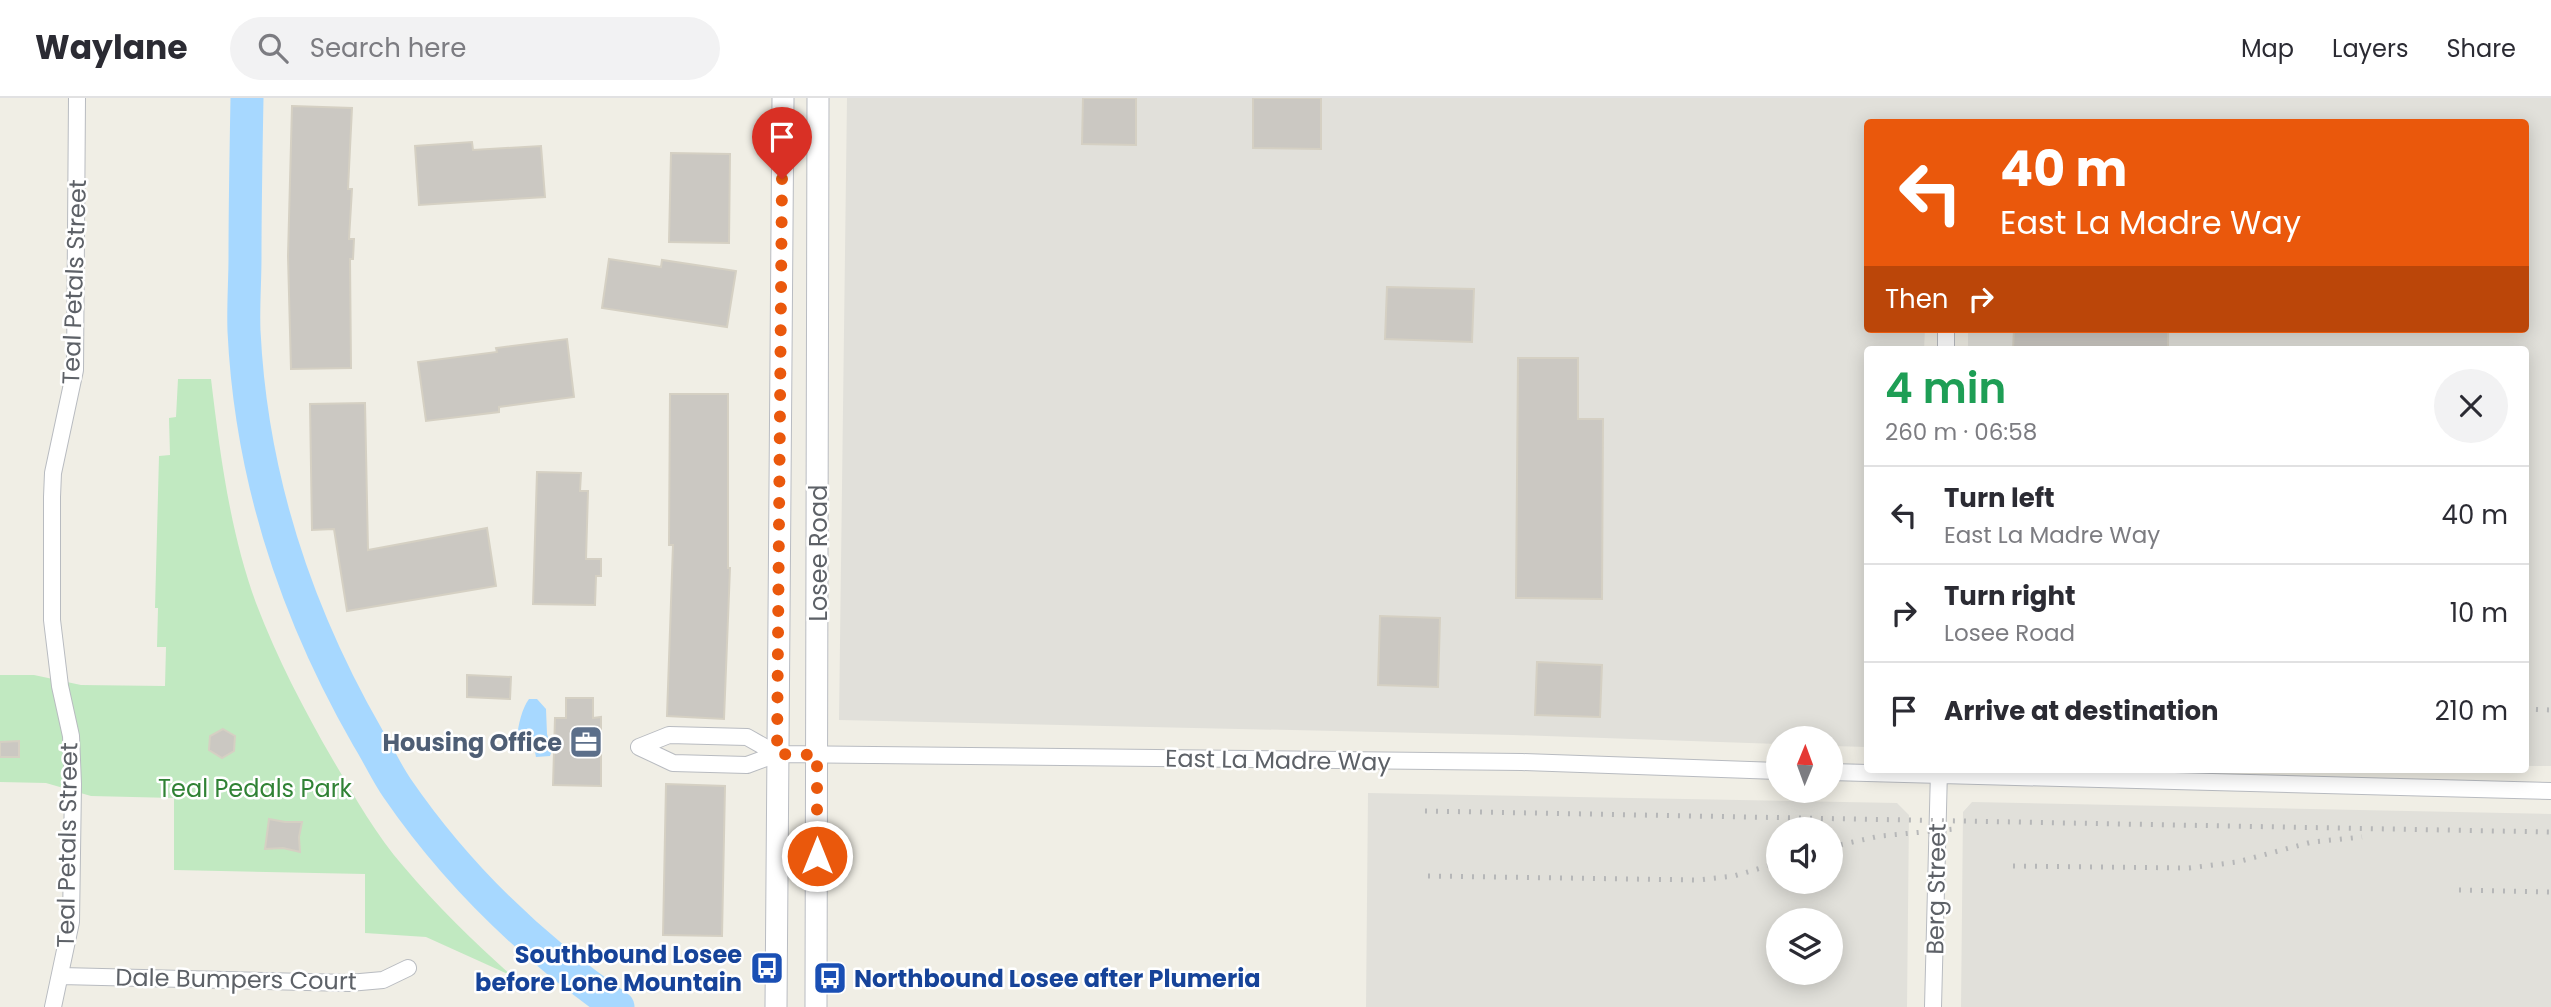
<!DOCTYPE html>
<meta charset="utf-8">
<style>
body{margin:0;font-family:Poppins,sans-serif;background:#f2f2f3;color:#2b2b33;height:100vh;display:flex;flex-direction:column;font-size:26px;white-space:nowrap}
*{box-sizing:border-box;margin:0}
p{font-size:23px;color:#7c7c81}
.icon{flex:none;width:38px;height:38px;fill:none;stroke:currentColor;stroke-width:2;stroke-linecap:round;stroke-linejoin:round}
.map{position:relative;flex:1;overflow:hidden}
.details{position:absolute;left:1864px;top:248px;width:665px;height:427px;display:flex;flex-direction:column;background:#fff;border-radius:7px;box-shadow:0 4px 18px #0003}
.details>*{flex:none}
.hud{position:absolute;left:1864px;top:21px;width:665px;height:214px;border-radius:7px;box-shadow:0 4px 18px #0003;background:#ea580c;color:#fff;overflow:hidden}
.needle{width:46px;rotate:1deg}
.buttons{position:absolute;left:1766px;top:628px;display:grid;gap:14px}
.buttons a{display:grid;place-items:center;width:77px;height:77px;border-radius:50%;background:#fff;box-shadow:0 4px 18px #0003;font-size:35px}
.pin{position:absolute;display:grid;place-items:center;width:60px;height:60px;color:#fff;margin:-72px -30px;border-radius:50% 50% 50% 0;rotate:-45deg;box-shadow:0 0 7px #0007}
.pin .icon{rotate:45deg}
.me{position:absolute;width:77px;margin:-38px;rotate:0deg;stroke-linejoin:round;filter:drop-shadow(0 0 5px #0008)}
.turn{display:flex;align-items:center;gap:24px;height:147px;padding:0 21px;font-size:32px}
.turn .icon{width:91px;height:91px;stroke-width:2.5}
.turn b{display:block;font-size:49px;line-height:60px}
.then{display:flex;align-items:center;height:66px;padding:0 21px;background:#0003;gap:14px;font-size:26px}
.round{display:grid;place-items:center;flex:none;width:74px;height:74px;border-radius:37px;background:#f2f2f3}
.head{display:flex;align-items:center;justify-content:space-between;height:119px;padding:0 21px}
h1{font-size:42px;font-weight:600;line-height:52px;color:#1e9e55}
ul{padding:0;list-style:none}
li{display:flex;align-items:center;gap:21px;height:98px;padding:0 21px;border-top:2px solid #e1e1e2}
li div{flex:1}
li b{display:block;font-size:26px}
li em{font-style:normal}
header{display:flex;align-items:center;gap:42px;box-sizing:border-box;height:98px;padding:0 35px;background:#fff;border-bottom:2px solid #e1e1e2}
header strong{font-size:33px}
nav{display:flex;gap:38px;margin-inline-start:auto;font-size:24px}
.search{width:490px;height:63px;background:#f2f2f3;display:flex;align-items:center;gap:18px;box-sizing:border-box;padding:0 24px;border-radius:38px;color:#7c7c81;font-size:26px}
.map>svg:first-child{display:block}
.industrial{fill:#e1e0da;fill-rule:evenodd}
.green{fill:#c1e9c1}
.water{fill:#a7d8ff}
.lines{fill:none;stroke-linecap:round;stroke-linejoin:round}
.river{stroke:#a7d8ff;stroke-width:33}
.building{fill:#cbc8c2;stroke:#d5d0c3;stroke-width:2}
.minor-casing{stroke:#b8bbc0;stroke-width:18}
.secondary-casing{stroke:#b9bcc2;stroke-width:23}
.minor{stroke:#fff;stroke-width:16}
.secondary{stroke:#fff;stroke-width:21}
.rail{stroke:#b6b7b8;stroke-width:5;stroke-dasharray:2 9;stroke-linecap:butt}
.route{stroke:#ea580c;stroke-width:12;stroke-dasharray:0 21.6}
.labels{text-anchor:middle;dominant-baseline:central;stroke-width:5;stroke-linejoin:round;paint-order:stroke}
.street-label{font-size:24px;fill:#5d6167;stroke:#fff}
.service-label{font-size:24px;font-weight:bold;fill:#4e5e75;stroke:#fff;text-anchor:end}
.park-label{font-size:24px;fill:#308235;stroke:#fff}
.transit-label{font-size:24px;font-weight:bold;fill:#164399;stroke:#fff;text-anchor:end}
</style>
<header>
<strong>Waylane</strong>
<div class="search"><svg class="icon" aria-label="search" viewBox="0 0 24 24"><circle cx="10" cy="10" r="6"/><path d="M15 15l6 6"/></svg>Search here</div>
<nav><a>Map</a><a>Layers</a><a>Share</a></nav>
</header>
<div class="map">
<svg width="2551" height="909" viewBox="0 0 2551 909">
<rect width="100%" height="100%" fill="#f0eee5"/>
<path class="industrial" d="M 847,0 L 2551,0 L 2551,668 L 2525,668 L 2525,252 L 1968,252 L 1968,231 L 2525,231 L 2525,24 L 1867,24 L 1867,231 L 1925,231 L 1924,252 L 1867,252 L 1867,649 L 1831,648 L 1830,640 L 1778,640 L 1778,646 L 1513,637 L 839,622 Z
M 1368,695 L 1897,705 L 1909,717 L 1907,909 L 1366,909 ZM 1778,732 L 1830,732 L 1830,784 L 1778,784 ZM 1830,822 L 1830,875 L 1778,875 L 1778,822 Z
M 1972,704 L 2551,716 L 2551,909 L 1961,909 L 1963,714 Z"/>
<path class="green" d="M 178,281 L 211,281 C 220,356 230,434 256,505 C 277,560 304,612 333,662 C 355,699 375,736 404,769 C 437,808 474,844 512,878 L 426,839 L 365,835 L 365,776 L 174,772 L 174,700 L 91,698 L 46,685 L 0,684 L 0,577 L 34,577 L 81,587 L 165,588 L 166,549 L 157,549 L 158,510 L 155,510 L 159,358 L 170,357 L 169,320 L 176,319 Z"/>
<path class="water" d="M 529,601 L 537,601 L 546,611 L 547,636 L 552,652 L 550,658 L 536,659 L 535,654 L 517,639 C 518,628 522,610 529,601 Z"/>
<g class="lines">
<path class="river" d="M 247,0 C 246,53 245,106 245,159 C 245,184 243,209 244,233 C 251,378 296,515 368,640 C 378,656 386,674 397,690 C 456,776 533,850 618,909"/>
</g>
<path class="building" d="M 1083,0 L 1136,0 L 1136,47 L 1082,46 Z
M 1253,0 L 1321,0 L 1321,51 L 1253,50 Z
M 292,8 L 352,10 L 348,91 L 352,91 L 349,141 L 354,141 L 353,161 L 350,161 L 351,270 L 291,271 L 288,158 Z
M 472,44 L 473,52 L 541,48 L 545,99 L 419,107 L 415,48 Z
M 671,55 L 730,56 L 729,145 L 669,144 Z
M 609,161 L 661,169 L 662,162 L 736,173 L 727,229 L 602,210 Z
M 1387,189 L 1474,191 L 1472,244 L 1385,241 Z
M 2014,231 L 2168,233 L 2168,252 L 2013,252 Z
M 567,241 L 574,299 L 499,309 L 499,314 L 426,323 L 418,264 L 497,254 L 496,250 Z
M 1518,260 L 1578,260 L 1578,321 L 1603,321 L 1602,501 L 1516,500 Z
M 670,296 L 728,296 L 728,470 L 730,470 L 724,621 L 667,618 L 673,447 L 669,447 Z
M 365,305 L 368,452 L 487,430 L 496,488 L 347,513 L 334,431 L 312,432 L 310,306 Z
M 537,374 L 581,375 L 580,393 L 588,393 L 586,461 L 601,461 L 601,478 L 596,478 L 595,507 L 533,506 Z
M 1380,518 L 1440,520 L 1438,589 L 1378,587 Z
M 1537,564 L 1602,567 L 1600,619 L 1535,617 Z
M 467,577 L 511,579 L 510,601 L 467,599 Z
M 566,600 L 593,600 L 593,620 L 601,619 L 601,688 L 553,687 L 555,620 L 566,620 Z
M 223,631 L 235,638 L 234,653 L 222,660 L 209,652 L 210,638 Z
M 19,643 L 19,659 L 0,659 L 0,644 Z
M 666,686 L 725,688 L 722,838 L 663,837 Z
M 269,721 L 285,724 L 302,724 L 299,739 L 300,754 L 283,750 L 265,751 Z"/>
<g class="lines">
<defs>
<path id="minor" d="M 1946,252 L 1946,231
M 639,649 L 673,665 L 747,667 L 777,656 L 1522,664 L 1778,673
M 639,649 L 669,637 L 747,639 L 777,656
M 1830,674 L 2551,693
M 61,878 L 349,885 L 383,882 L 408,870
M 53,909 L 71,824 L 73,686 L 71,638 L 60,588 L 52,522 L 52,399 L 53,375 L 75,272 L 77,0
M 1933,909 L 1939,672"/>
<path id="secondary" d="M 776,909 L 783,0
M 816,909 L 818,0"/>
</defs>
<use href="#minor" class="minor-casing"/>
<use href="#secondary" class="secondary-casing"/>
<use href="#minor" class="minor"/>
<use href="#secondary" class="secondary"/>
<path class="rail" d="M 2525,611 L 2551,612
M 1425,713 L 2551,734
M 1830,749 L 1880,738 L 1955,731
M 2013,768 L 2189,770 L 2237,764 L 2312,744 L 2362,739
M 1428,778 L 1698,782 L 1734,778 L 1778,765
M 2459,792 L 2551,794"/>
</g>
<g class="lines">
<path class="route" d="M 782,81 L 777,656 L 817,657 L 817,758"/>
</g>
<defs>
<symbol id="office-square" viewBox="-11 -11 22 22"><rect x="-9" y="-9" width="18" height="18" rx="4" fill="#5c6f8a" stroke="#fff"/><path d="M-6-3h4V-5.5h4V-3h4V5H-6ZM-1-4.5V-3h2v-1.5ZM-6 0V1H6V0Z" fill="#fff"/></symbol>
<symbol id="bus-square" viewBox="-11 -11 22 22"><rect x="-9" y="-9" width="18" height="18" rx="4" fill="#1a4fb4" stroke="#fff"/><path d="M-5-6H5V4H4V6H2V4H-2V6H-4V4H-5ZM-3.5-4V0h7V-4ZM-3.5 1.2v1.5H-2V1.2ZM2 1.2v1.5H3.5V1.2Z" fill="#fff"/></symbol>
</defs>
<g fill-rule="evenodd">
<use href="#office-square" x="567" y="625" width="38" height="38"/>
<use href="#bus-square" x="748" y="851" width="38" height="38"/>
<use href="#bus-square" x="811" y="861" width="38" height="38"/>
</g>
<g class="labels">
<g class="street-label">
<text transform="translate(74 184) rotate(-88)">Teal Petals Street</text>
<text transform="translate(818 455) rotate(-90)">Losee Road</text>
<text transform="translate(1278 662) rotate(1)">East La Madre Way</text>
<text transform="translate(67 747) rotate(-89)">Teal Petals Street</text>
<text transform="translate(1936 791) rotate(-89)">Berg Street</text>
<text transform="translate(236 881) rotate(1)">Dale Bumpers Court</text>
</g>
<g class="service-label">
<text x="562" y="644">Housing Office</text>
</g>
<g class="park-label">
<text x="255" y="690">Teal Pedals Park</text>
</g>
<g class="transit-label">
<text x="742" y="856">Southbound Losee<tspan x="742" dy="28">before Lone Mountain</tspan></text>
<text x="854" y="880" text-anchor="start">Northbound Losee after Plumeria</text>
</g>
</g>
</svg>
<div class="buttons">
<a><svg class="needle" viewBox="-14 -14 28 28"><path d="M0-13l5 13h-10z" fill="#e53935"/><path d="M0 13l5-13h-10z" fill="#7c7c81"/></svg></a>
<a><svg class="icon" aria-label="sound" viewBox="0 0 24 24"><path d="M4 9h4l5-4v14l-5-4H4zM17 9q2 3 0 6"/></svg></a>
<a><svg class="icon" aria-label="layers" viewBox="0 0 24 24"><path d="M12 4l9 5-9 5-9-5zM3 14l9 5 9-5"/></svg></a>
</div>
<div class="pin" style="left:782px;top:81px;background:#d93025"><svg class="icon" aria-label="arrive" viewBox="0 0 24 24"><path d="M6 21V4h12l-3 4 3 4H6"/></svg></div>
<svg class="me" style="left:817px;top:758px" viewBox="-20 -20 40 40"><circle r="17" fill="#ea580c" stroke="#fff" stroke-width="3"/><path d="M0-11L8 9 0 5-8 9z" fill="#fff"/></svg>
<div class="hud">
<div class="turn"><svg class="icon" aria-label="left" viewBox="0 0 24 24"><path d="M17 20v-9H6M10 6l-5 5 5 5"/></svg><div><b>40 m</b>East La Madre Way</div></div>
<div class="then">Then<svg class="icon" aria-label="right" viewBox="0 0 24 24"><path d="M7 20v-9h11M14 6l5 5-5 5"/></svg></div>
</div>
<section class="details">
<div class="head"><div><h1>4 min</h1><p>260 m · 06:58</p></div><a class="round"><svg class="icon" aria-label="close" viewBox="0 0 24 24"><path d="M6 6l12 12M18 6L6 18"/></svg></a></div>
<ul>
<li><svg class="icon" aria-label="left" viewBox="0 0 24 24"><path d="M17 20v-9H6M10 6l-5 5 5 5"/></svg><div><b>Turn left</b><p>East La Madre Way</p></div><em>40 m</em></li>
<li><svg class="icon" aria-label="right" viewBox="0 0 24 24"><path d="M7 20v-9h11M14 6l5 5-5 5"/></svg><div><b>Turn right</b><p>Losee Road</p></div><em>10 m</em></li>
<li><svg class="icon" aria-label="arrive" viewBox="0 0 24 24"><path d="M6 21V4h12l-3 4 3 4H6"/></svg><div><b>Arrive at destination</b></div><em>210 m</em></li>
</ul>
</section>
</div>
